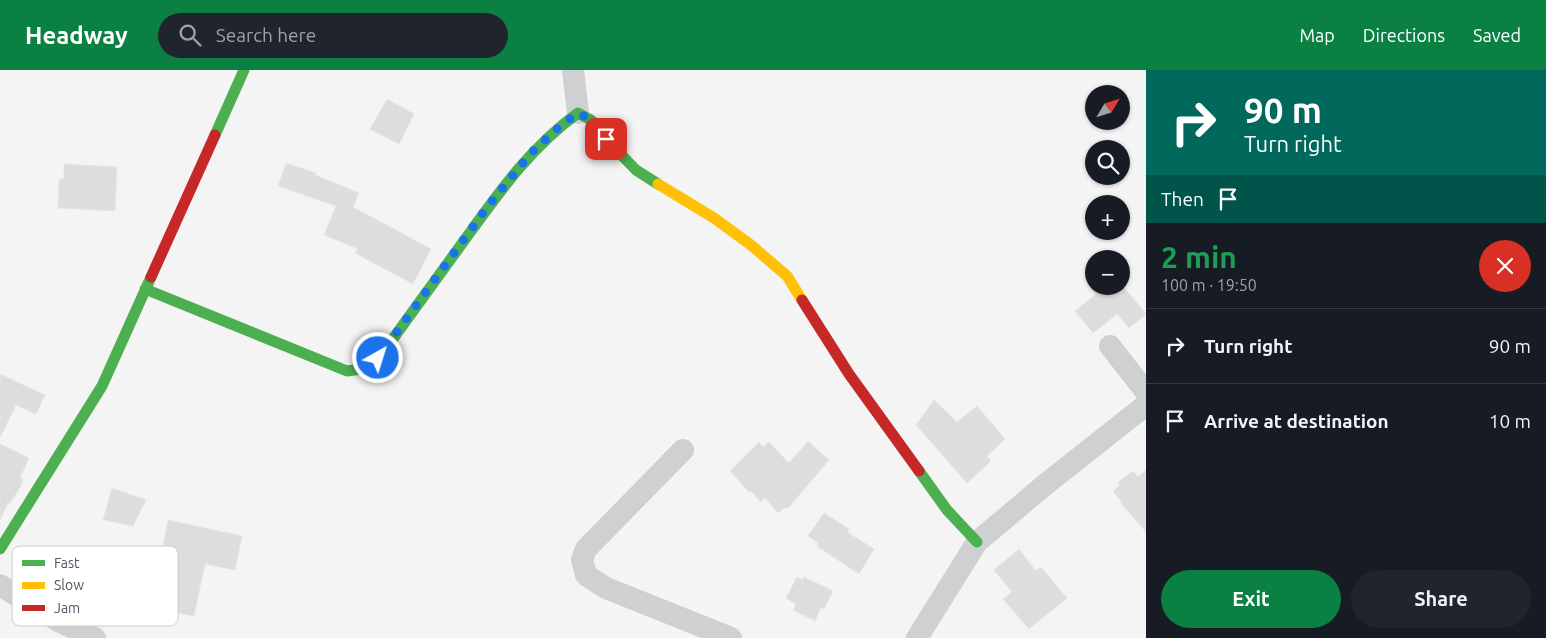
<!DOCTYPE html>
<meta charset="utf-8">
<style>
body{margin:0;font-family:Ubuntu,sans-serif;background:#20242c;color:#f1f3f6;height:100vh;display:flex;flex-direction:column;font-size:19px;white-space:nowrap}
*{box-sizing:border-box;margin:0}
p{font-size:16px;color:#9ea1a6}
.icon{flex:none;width:28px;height:28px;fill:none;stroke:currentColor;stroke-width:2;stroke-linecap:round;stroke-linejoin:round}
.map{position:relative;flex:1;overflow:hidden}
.panel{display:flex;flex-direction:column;background:#171b24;width:400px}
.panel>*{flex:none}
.guide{background:#00695c;color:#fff;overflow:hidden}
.needle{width:32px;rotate:52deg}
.controls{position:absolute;left:1085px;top:15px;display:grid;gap:10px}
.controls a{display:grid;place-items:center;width:45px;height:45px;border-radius:50%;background:#171b24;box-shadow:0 1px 4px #0004;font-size:25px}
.pin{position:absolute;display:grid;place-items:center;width:42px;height:42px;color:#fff;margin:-21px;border-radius:10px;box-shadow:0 2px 8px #0006}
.me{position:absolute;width:55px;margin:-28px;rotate:39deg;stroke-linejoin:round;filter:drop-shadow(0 0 4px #0008)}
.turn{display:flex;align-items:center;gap:18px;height:105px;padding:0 15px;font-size:22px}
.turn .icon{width:65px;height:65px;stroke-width:2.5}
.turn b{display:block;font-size:35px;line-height:42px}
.then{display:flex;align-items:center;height:48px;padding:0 15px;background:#0003;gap:10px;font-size:19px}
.round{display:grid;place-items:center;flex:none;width:52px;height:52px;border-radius:26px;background:#20242c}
.headline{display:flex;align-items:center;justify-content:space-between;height:85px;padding:0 15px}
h1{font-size:30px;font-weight:700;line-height:38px;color:#1e9e55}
.primary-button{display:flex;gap:10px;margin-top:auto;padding:10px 15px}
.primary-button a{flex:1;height:58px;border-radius:30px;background:#0b8043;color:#fff;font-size:20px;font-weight:700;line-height:58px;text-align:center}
.primary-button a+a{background:#20242c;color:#f1f3f6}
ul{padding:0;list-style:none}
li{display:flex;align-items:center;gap:15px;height:75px;padding:0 15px;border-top:1px solid #363941}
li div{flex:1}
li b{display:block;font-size:19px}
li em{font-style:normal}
header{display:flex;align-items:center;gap:30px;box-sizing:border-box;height:70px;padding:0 25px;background:#0b8043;color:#fff}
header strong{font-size:24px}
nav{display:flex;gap:28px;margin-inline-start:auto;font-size:18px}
.search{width:350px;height:45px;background:#20242c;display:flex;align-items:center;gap:12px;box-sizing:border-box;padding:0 18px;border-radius:28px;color:#9ea1a6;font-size:19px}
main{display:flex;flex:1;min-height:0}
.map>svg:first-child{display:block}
.building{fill:#ddddde;stroke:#e5e6e7}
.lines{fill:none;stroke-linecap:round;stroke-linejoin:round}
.street{stroke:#ced0d2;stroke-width:22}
.fast{stroke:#4caf50;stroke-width:11}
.slow{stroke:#ffc107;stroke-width:11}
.jam{stroke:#c62828;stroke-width:11}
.route{stroke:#1a73e8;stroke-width:9;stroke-dasharray:0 16.2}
.key{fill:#fff;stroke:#c9ccd0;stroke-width:1}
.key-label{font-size:14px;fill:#4a5661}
</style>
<header>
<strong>Headway</strong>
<div class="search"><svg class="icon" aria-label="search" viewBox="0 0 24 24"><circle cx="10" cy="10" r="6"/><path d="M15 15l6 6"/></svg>Search here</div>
<nav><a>Map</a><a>Directions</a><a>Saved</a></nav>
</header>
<main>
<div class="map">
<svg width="1146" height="568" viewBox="0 0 1146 568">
<rect width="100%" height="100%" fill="#f4f4f4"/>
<path class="building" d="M 387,29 L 414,44 L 399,74 L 370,59 Z
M 286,93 L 316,103 L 315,105 L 359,123 L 353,137 L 431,179 L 413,214 L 355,183 L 358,179 L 324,165 L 336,136 L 278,116 Z
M 64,94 L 117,97 L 115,141 L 58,138 L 59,109 L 64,109 Z
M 1090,216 L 1123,216 L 1146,244 L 1129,258 L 1117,244 L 1093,263 L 1075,241 L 1096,224 Z
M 0,304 L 45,325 L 36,344 L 16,335 L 0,368 Z
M 934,330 L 957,352 L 977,336 L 1005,369 L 987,386 L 991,391 L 967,413 L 916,355 Z
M 808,371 L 829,390 L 788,438 L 786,437 L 778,443 L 765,428 L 761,432 L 751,421 L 750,423 L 730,401 L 759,372 L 763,377 L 769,372 L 789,393 Z
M 0,374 L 29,388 L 20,408 L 23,409 L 21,416 L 10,433 L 8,433 L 0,450 Z
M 1146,400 L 1146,462 L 1120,432 L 1121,431 L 1113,421 L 1120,415 L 1118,412 L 1133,401 L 1138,407 Z
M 112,418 L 146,430 L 133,456 L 103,450 Z
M 824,443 L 849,459 L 847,462 L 874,479 L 859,504 L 817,476 L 818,473 L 808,466 Z
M 168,450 L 242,466 L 235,500 L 205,494 L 194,546 L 151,538 Z
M 1019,479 L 1036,501 L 1041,497 L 1067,528 L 1029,559 L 1003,529 L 1012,522 L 994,500 Z
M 797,507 L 803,510 L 804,507 L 833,521 L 824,539 L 821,537 L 815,551 L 793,540 L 796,534 L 786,528 Z"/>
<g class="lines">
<path class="street" d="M 573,0 L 578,43
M 1110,276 L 1146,322
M 683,380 L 586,479 L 582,490 L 586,505 L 606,518 L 731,568
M 0,515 L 58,551 L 95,568
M 917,568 L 977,472 L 1046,414 L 1146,335"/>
<path class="fast" d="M 215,65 L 244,0
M 145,219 L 347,301 L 369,298 L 387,277 C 413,241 440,204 466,168 C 500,121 531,77 578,43 L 591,50 L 606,69 L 636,100 L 658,114
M 919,401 L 947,440 L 977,472
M 0,479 L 102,316 L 151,207"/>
<path class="slow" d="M 658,114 L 714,148 L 751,175 L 787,206 L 802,230"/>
<path class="jam" d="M 151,207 L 215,65
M 802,230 L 849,304 L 919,401"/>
</g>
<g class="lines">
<path class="route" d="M 378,288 L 488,136 L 531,83 L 560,56 L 578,43 L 591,50 L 606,69"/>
</g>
<rect x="12" y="476" width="166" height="80" rx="8" class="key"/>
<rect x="22" y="490" width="23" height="6" fill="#4caf50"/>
<rect x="22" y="512" width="23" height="7" fill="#ffc107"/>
<rect x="22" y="535" width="23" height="6" fill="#c62828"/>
<g class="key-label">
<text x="54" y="498">Fast</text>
<text x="54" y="520">Slow</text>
<text x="54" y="543">Jam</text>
</g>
</svg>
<div class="controls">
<a><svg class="needle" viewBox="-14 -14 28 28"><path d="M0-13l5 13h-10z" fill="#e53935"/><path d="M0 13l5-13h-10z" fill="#9ea1a6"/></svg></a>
<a><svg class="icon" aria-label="search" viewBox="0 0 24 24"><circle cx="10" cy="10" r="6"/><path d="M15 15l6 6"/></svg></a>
<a>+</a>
<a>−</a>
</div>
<div class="pin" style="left:606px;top:69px;background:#d93025"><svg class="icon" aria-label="arrive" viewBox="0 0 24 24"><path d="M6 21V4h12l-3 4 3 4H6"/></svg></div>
<svg class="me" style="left:378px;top:288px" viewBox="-20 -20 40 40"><circle r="17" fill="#1a73e8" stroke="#fff" stroke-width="3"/><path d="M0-11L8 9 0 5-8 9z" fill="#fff"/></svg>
</div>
<section class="panel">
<div class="guide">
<div class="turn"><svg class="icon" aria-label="right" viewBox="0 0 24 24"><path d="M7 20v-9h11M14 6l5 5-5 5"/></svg><div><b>90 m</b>Turn right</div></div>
<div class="then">Then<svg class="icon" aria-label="arrive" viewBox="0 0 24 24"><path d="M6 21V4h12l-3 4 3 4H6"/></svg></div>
</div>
<div class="headline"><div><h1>2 min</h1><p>100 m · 19:50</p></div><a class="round" style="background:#d93025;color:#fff"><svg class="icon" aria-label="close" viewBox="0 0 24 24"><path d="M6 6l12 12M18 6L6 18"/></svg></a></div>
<ul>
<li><svg class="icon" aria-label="right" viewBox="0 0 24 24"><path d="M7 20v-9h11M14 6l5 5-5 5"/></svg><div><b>Turn right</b></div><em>90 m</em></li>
<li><svg class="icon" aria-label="arrive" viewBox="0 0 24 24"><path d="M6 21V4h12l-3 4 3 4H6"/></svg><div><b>Arrive at destination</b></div><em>10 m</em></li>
</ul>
<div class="primary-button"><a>Exit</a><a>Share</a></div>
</section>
</main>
